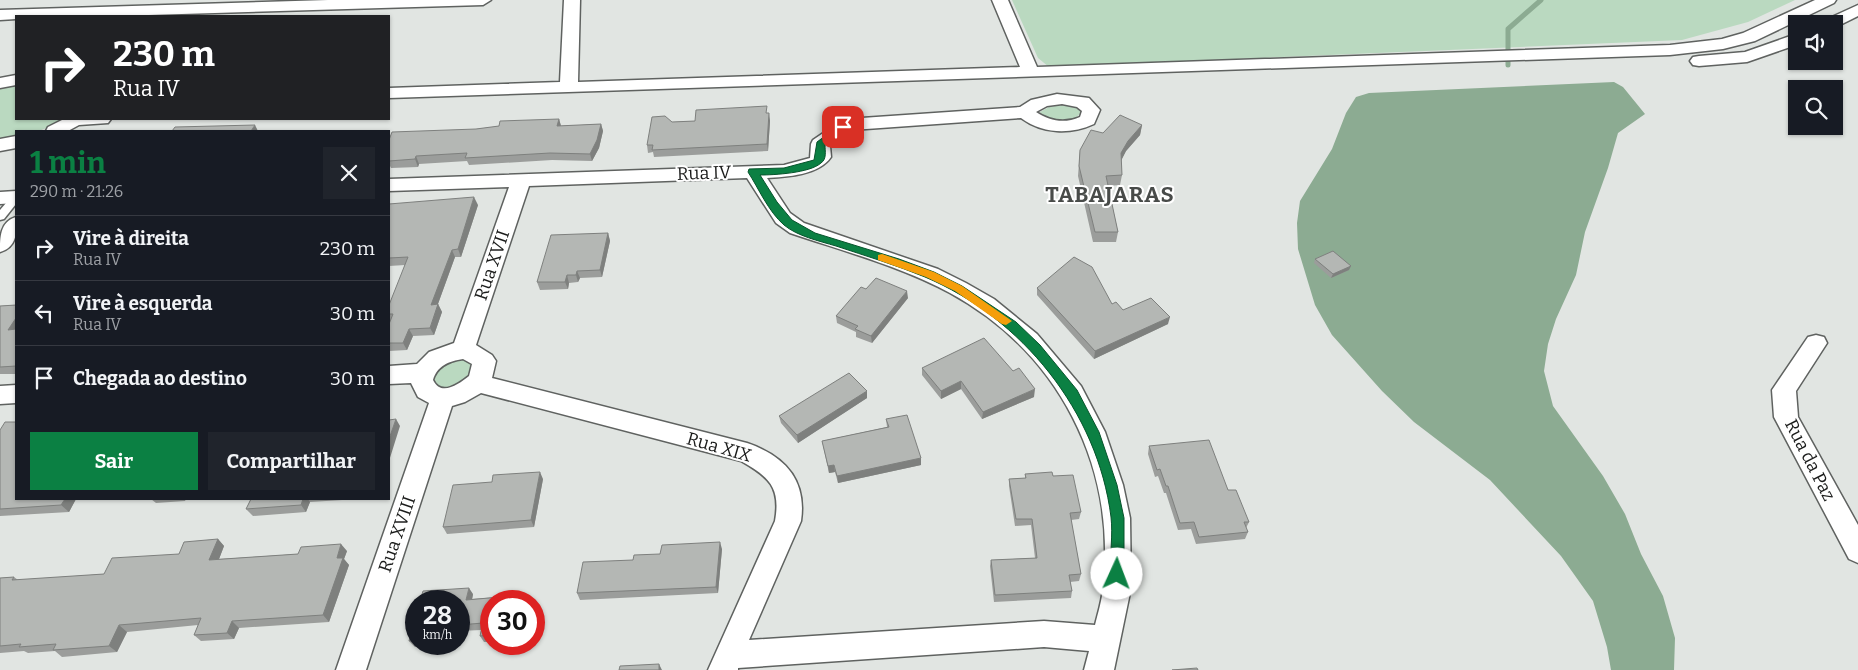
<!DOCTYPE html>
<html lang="pt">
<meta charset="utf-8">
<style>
body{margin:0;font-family:Bitter,serif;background:#20242c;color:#f1f3f6;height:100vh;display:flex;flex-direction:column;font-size:19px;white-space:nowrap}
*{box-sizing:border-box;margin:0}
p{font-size:16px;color:#9ea1a6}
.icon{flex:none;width:28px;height:28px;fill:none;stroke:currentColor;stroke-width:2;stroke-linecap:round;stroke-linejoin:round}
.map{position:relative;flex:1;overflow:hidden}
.details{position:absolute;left:15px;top:130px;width:375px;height:370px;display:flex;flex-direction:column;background:#171b24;border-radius:0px;box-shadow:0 1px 4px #0004}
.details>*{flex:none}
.top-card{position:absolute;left:15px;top:15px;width:375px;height:105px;border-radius:0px;box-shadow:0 1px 4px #0004;background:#202124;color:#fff;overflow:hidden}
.tools{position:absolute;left:1788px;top:15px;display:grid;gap:10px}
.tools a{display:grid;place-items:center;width:55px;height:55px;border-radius:0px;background:#171b24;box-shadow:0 1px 4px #0004;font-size:25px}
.speed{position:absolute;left:405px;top:590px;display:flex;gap:10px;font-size:25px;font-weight:700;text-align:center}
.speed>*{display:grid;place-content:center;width:65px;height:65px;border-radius:50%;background:#171b24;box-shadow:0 1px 4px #0004;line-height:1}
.speed small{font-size:12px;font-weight:400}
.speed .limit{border:8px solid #d22;background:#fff;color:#111}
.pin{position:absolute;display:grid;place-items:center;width:42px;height:42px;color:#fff;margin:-21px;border-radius:10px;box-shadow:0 2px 8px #0006}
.me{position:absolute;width:55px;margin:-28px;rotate:2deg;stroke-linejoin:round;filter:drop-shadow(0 0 4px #0008)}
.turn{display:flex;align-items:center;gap:18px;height:105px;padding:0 15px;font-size:22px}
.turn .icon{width:65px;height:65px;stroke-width:2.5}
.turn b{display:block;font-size:35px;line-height:42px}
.round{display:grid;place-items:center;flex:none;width:52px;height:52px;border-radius:0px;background:#20242c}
.headline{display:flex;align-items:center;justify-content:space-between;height:85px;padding:0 15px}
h1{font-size:30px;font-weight:700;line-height:38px;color:#0b8043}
.action{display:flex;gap:10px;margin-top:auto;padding:10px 15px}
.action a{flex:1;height:58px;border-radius:0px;background:#0b8043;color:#fff;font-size:20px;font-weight:700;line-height:58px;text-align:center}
.action a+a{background:#20242c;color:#f1f3f6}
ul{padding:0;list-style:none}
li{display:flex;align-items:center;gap:15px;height:65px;padding:0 15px;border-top:1px solid #363941}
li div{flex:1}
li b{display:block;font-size:19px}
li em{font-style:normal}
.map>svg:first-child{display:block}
.green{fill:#bad9c0}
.water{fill:#8cab92}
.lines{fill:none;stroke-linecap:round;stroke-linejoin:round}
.stream{stroke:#8cab92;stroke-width:5}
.service-casing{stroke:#5f6260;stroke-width:3}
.minor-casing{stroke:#5f6260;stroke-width:3}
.service{fill:#fff;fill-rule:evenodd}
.minor{fill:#fff;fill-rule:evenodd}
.wall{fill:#9b9d9b}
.shaded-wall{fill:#7e807e}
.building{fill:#b4b7b4;stroke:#7e807e}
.route{fill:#0b8043;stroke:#07532c}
.slow{fill:#f59e0b}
.labels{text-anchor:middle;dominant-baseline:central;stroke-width:4;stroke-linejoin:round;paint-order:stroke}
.street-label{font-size:18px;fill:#1a1b1a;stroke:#fff}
.district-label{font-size:22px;font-weight:bold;letter-spacing:1px;fill:#484b49;stroke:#fff}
</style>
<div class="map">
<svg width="1858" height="670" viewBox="0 0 1858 670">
<rect width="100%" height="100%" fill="#e1e5e2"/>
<path class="green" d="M 1012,0 L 1795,0 L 1748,22 L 1682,40 L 1049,67 L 1038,58 Z
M 16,85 L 16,119 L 68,119 L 39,131 L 16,131 L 16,138 L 0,140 L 0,87 Z
M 1062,105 L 1080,109 L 1082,111 C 1073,125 1054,121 1041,116 L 1040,112 L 1049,107 Z
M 475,358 L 474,380 L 436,392 L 427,372 L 438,361 Z"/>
<path class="water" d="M 1614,82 L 1623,87 L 1645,114 L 1618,133 L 1608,168 L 1585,232 L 1576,275 L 1556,319 L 1548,344 L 1544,371 L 1553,406 L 1603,476 L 1625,514 L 1641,554 L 1663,596 L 1675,638 L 1674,670 L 1611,670 L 1607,647 L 1593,601 L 1561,556 L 1490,480 L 1414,422 L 1382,391 L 1332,335 L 1315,305 L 1298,249 L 1297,223 L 1300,201 L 1332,149 L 1346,113 L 1356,97 L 1369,93 Z"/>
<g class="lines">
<path class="stream" d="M 1508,52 L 1508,29 L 1541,0
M 1508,62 L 1508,65"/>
<defs>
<path id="service" d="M 16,195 L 16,204 L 4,219 L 0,220 L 0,210 L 12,196 Z"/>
<path id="minor" d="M 328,0 L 491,0 L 483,5 L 116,16 L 16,16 L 16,19 L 0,20 L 0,10 Z
M 564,0 L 580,0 L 578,82 L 1020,67 L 992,0 L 1008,0 L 1037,67 L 1670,45 L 1722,39 L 1743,33 L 1815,0 L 1836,0 L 1834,3 L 1755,41 L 1723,49 L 1670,55 L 389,98 L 389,88 L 560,82 Z
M 1858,5 L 1858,16 L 1834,28 L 1834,24 L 1821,24 L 1823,21 Z
M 1796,34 L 1796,45 L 1747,62 L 1699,66 L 1693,65 L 1690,61 L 1693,57 L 1699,56 L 1745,52 Z
M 16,75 L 16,85 L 0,88 L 0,78 Z
M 1057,94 L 1089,98 L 1100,110 L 1094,124 C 1070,135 1043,134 1021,118 L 852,130 L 830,146 L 831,157 C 819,175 787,177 767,178 L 790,213 L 804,223 L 938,269 L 966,283 L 994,299 L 1037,334 L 1081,386 L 1105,432 L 1123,485 L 1130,518 L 1131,588 L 1114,670 L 1084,670 L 1089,651 L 1044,647 L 738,668 L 738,670 L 708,670 L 775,521 C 781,487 769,477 741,461 L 481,393 L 465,402 L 452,406 L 366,670 L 336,670 L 429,403 L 418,397 L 411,383 L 389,384 L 389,366 L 417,364 L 429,352 L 454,343 L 509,187 L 389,191 L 389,179 L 784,165 L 810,158 L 811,144 L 813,140 L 841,121 L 847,119 L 1020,107 L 1031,100 ZM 1062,104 L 1077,107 L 1082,111 L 1080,117 C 1064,124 1050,121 1036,112 L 1047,106 ZM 747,178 L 776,223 L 790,233 C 843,251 900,266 950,293 C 1058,352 1117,465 1103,588 C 1102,600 1098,613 1095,625 L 1044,621 L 749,640 L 801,521 C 807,480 785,456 747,443 L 492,378 L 496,361 L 492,355 L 476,345 L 529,186 ZM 463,359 L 472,364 L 469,376 C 459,384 441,397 433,380 C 437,366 449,361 463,359 Z
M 64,119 L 111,119 L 108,123 L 79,125 L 68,131 L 46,131 L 48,127 Z
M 16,136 L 16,148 L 0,151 L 0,139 Z
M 16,191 L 16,203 L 0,204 L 0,192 Z
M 16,217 C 17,232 17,247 0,252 C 0,237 0,222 16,217 Z
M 1816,335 L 1824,337 L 1827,343 L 1796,391 L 1798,417 L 1858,525 L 1858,563 L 1849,559 L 1774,417 L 1772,390 L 1808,337 Z
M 16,385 L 16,403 L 0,404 L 0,386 Z"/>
</defs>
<use href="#service" class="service-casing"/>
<use href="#minor" class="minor-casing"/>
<use href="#service" class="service"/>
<use href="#minor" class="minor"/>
</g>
<path class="wall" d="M 768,113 L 770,121 L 768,151 L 654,157 L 653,152 L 648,153 L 647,145 L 672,122 L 695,121 Z
M 559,119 L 561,126 L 601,124 L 603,131 L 599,148 L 592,161 L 552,160 L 469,165 L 467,161 L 419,164 L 418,167 L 391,168 L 389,164 L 389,140 L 476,129 Z
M 1142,125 L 1140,135 L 1126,151 L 1121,160 L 1122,175 L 1120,185 L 1108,186 L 1118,232 L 1116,242 L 1093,242 L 1078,176 L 1080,150 Z
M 389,204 L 478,205 L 461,257 L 455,257 L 438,304 L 442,312 L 434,335 L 413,336 L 407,350 L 389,351 L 389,324 L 390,322 L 389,321 L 389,314 L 405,265 L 389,266 Z
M 608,233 L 610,241 L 602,277 L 580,278 L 578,282 L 569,283 L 568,289 L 540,290 L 537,282 Z
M 1315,259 L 1349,270 L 1331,278 L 1314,263 Z
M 1037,288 L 1112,304 L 1123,310 L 1168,324 L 1094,359 L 1037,295 Z
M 866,289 L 908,298 L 872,343 L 856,337 L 856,332 L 837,323 L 836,316 Z
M 16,305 L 16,374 L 0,374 L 0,306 Z
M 922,368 L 1034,397 L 982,419 L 961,389 L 941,399 L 922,375 Z
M 867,391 L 867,398 L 798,443 L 781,423 L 779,416 Z
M 886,419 L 921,458 L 921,465 L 838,483 L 835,472 L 829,473 L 822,441 L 887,427 Z
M 0,430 L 76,499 L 69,512 L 0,516 Z
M 1149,446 L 1228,490 L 1249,522 L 1246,528 L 1248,532 L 1245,539 L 1196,544 L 1191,529 L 1178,530 L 1166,493 L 1164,493 L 1158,476 L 1155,477 L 1148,454 Z
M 1025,474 L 1053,476 L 1081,512 L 1079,519 L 1071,520 L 1081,574 L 1079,581 L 1070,582 L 1072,591 L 1071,598 L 994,602 L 990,566 L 991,560 L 1035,558 L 1031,525 L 1015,526 L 1009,486 L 1009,479 L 1025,478 Z
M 543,479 L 534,527 L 447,534 L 443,527 Z
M 151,499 L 186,499 L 185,501 L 156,503 Z
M 251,499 L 358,499 L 310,502 L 306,512 L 253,516 L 246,509 Z
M 218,539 L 224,546 L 219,559 L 347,551 L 344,559 L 349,565 L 329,622 L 239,628 L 234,639 L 201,641 L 194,635 L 198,625 L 127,632 L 117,652 L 62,657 L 55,651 L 28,653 L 24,651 L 0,653 L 0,578 L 14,577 L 18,580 L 104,574 L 179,554 Z
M 722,549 L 718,593 L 580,600 L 577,593 L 660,554 Z
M 473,594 L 472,599 L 523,595 L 527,601 L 491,601 L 491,642 L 484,642 L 480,636 L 481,630 L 459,631 L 459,601 Z
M 416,615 L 416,644 L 452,644 L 415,647 L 409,641 Z"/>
<path class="shaded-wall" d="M 769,113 L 770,121 L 768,151 L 767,144 Z
M 559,119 L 561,126 L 557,126 Z
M 601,124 L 603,131 L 599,148 L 592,161 L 590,154 Z
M 255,125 L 258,131 L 251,131 Z
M 1142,125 L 1140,135 L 1126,151 L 1120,163 L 1121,153 L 1128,141 Z
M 416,156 L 419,164 L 418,167 L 415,159 Z
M 474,197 L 478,205 L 461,257 L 458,249 Z
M 608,233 L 610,241 L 602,277 L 600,270 Z
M 452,250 L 455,257 L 435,312 L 431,305 Z
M 1351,266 L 1349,270 L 1331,278 L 1333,274 Z
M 577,271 L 580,278 L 578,282 L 576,275 Z
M 567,275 L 569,283 L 568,289 L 565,282 Z
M 907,291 L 908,298 L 872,343 L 871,336 Z
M 438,304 L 442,312 L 434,335 L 430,328 Z
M 1170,317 L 1168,324 L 1094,359 L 1095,351 Z
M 16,318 L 16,336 L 8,330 Z
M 409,329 L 413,336 L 407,350 L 403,343 Z
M 961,381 L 961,389 L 941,399 L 941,391 Z
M 1035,389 L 1034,397 L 982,419 L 983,412 Z
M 867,391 L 867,398 L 798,443 L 797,435 Z
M 396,419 L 400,426 L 389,461 L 389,439 Z
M 921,458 L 921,465 L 838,483 L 837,476 Z
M 834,465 L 835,472 L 829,473 L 828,466 Z
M 540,472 L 543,479 L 534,527 L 531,520 Z
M 65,499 L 76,499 L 69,512 L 61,505 Z
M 303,499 L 308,499 L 310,502 L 306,512 L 301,505 Z
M 218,539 L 224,546 L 216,567 L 209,560 Z
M 720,542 L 722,549 L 718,593 L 716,587 Z
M 341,544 L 347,551 L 344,559 L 349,565 L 329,622 L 323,615 L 337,558 Z
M 469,588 L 473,594 L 471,606 L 466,600 Z
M 523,595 L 527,601 L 522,601 Z
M 232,621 L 239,628 L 234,639 L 227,633 Z
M 119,625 L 127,632 L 117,652 L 109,646 Z
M 659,664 L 662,670 L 659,670 Z"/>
<path class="building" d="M 767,106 L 766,113 L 769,113 L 767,144 L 652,150 L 653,145 L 647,145 L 652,117 L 665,116 L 672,122 L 695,121 L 696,110 Z
M 1120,115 L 1142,125 L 1128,141 L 1121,153 L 1122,175 L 1106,176 L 1118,232 L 1095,232 L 1079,166 L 1080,150 L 1091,130 L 1103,133 Z
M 559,119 L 557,126 L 601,124 L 597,140 L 590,154 L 550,153 L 465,158 L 467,153 L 416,156 L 415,159 L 389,161 L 389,140 L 392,132 L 476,129 L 499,126 L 500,121 Z
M 255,125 L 251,131 L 172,131 L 175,127 Z
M 474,197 L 458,249 L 452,250 L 431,305 L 438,304 L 430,328 L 409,329 L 403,343 L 389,343 L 389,324 L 393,314 L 389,314 L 389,305 L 408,257 L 389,258 L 389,204 Z
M 608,233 L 600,270 L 577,271 L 576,275 L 567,275 L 565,282 L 537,282 L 551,235 Z
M 1333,251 L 1351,266 L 1333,274 L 1315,259 Z
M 1074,257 L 1092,267 L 1112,304 L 1116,302 L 1123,310 L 1151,298 L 1170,317 L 1095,351 L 1037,288 Z
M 876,278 L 907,291 L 871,336 L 855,329 L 858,326 L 836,316 L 861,287 L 866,289 Z
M 16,305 L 16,318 L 8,330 L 16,329 L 16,366 L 0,367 L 0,306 Z
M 984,338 L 1013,371 L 1019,368 L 1035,389 L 983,412 L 961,381 L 941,391 L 922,368 Z
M 849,373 L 867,391 L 797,435 L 779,416 Z
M 907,415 L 921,458 L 837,476 L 834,465 L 828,466 L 822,441 L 889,427 L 886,419 Z
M 396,419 L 389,439 L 389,420 Z
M 5,422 L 16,422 L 16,499 L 65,499 L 61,505 L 0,509 L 0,430 Z
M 1209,440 L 1228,490 L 1236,490 L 1249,522 L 1244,522 L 1248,532 L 1199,537 L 1194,522 L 1180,523 L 1168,486 L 1166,486 L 1160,469 L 1157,470 L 1149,446 Z
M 540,472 L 531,520 L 443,527 L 453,485 L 492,482 L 493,475 Z
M 1052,472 L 1053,476 L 1073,475 L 1081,512 L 1070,513 L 1081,574 L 1069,575 L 1072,591 L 995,595 L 991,560 L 1037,558 L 1032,519 L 1016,519 L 1009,479 L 1026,478 L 1025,474 Z
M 251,499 L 303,499 L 301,505 L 246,509 Z
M 218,539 L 209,560 L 298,554 L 301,547 L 341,544 L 337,558 L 343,558 L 323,615 L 232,621 L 227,633 L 194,635 L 201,618 L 119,625 L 109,646 L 53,650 L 56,644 L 19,647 L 21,644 L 0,646 L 0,578 L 14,577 L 12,580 L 104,574 L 112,558 L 179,554 L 184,542 Z
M 720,542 L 716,587 L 577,593 L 583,562 L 633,560 L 634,555 L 660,554 L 662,545 Z
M 469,588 L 466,600 L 523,595 L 522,601 L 491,601 L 491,635 L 480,636 L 483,623 L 459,625 L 459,601 L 420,601 L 423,591 Z
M 416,615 L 416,640 L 409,641 Z
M 659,664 L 659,670 L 619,670 L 620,666 Z
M 1197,668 L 1198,670 L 1172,670 Z"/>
<path class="route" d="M 840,125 L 848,127 L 825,145 C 825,151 827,159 821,163 C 810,173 774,175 760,175 L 777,202 L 792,220 L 815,233 L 899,259 L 934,272 L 962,286 L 1016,322 L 1040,345 L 1077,390 L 1099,432 L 1117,485 L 1124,518 L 1124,574 L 1122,578 L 1117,580 L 1112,578 L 1110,574 C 1110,555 1113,535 1111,517 C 1098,412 1022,318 925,277 C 896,265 866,256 836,246 C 819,241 797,236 784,225 C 768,211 759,189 748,172 L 749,169 L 784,168 L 814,160 L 817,142 Z"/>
<path class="slow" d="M 882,254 L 934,272 L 962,286 L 1012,321 L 1006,325 L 1002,324 L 955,291 L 926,277 L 878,260 L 878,255 Z"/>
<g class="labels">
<g class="street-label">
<text transform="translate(704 173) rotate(-2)">Rua IV</text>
<text transform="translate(492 265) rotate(-71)">Rua XVII</text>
<text transform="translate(719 447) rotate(16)">Rua XIX</text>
<text transform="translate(1810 460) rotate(63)">Rua da Paz</text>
<text transform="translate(397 534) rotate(-71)">Rua XVIII</text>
</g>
<g class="district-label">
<text x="1110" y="194">TABAJARAS</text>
</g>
</g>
</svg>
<div class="tools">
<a><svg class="icon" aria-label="sound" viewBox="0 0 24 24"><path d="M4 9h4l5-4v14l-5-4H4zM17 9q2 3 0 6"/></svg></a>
<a><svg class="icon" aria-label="search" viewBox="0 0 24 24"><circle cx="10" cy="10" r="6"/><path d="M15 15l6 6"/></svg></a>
</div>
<div class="speed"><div>28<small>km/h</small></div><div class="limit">30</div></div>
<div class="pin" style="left:843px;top:127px;background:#d93025"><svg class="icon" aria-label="arrive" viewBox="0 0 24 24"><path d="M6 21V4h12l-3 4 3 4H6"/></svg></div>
<svg class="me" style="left:1117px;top:574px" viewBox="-20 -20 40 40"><circle r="19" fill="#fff"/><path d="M0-13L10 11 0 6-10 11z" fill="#0b8043"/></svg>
<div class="top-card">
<div class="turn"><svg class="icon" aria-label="right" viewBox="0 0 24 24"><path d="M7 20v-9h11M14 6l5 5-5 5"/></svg><div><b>230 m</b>Rua IV</div></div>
</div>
<section class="details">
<div class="headline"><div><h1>1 min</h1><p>290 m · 21:26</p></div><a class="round"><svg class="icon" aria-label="close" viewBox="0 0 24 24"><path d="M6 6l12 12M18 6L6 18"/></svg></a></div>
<ul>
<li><svg class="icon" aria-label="right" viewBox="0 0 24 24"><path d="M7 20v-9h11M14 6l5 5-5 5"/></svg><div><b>Vire à direita</b><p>Rua IV</p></div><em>230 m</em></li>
<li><svg class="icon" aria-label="left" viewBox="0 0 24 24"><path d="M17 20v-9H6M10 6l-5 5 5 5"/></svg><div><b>Vire à esquerda</b><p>Rua IV</p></div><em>30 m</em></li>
<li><svg class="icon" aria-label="arrive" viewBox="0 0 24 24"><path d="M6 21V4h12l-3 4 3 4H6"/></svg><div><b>Chegada ao destino</b></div><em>30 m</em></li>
</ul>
<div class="action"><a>Sair</a><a>Compartilhar</a></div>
</section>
</div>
